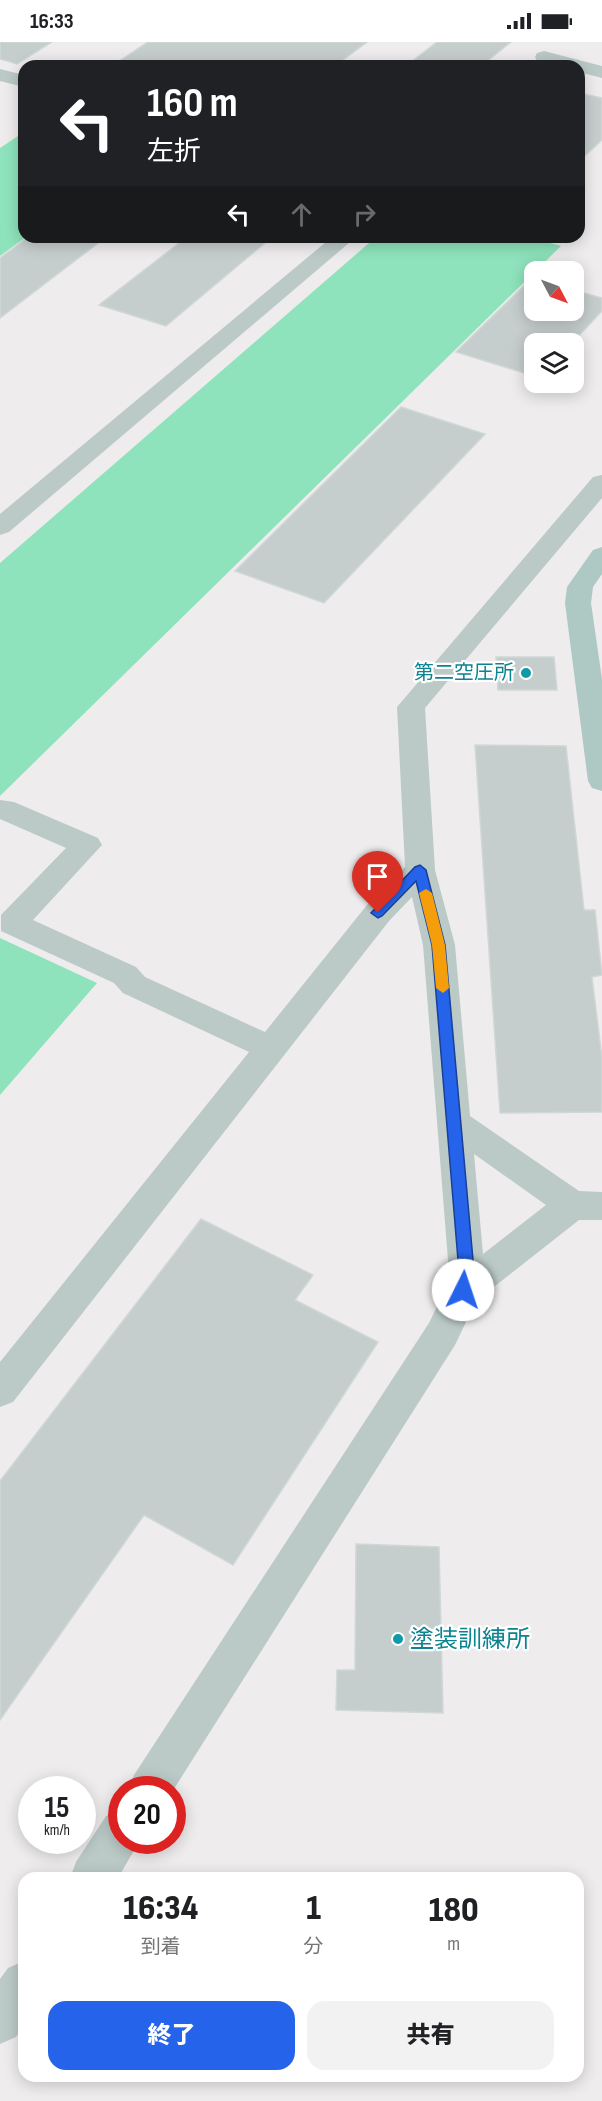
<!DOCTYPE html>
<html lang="ja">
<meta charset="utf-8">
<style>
body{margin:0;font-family:"Sofia Sans Condensed","Noto Sans JP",sans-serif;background:#f2f2f2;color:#202124;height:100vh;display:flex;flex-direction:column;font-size:22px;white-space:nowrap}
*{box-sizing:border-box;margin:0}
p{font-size:20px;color:#757577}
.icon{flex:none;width:33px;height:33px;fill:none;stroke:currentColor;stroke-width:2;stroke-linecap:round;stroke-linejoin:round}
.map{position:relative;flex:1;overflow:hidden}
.sheet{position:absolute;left:18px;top:1830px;width:566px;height:210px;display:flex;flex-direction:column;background:#fff;border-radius:18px;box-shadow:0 3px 15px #0003}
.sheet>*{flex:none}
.banner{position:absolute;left:18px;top:18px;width:567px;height:183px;border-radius:18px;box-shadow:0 3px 15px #0003;background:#202124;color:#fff;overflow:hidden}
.needle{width:39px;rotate:131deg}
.buttons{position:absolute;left:524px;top:219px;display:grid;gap:12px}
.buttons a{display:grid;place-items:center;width:60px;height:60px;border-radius:12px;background:#fff;box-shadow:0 3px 15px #0003;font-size:30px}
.speed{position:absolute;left:18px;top:1734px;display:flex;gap:12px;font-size:30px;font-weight:700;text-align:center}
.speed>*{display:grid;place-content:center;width:78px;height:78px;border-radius:50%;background:#fff;box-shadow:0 3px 15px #0003;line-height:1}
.speed small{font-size:15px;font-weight:400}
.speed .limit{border:9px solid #d22;background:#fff;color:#111}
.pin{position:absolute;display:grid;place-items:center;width:51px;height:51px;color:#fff;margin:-62px -26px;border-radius:50% 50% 50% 0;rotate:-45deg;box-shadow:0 0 6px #0007}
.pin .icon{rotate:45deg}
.me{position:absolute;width:66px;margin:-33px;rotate:4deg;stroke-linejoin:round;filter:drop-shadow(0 0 4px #0008)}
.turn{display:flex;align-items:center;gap:21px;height:126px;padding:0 30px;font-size:27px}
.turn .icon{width:78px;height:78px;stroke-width:2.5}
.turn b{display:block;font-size:42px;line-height:51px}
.lanes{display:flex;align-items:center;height:57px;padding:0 30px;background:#0003;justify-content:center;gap:30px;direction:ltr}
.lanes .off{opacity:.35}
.eta{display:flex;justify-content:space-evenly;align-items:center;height:102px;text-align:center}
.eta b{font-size:36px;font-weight:800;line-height:42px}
.cta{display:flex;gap:12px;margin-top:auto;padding:12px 30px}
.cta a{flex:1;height:69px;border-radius:18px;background:#2563eb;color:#fff;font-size:24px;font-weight:800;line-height:69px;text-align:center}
.cta a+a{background:#f2f2f2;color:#202124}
.status{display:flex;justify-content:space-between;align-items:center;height:42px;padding:0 30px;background:#fff;direction:ltr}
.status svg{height:16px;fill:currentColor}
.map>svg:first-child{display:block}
.water{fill:#8ee3bc}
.building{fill:#c6cecd;stroke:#d0d7d7;stroke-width:1.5}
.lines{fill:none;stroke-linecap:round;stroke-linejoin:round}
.minor{fill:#bbcac7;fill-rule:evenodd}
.major{fill:#aec9c4;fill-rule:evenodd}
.route{fill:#2563eb;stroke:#184099;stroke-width:1.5}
.slow{fill:#f59e0b}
.culture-dot{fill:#0f9aa8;stroke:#fff;stroke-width:2}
.labels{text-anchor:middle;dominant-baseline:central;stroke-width:4.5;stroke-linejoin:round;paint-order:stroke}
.culture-label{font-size:20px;fill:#0d838f;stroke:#fff;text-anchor:end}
.near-culture-label{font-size:24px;fill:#0d838f;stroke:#fff;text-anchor:start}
</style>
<div class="status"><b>16:33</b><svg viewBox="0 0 49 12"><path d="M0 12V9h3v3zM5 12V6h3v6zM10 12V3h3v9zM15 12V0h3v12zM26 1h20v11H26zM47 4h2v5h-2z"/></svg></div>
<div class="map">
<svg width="602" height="2059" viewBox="0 0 602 2059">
<rect width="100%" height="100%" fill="#efecee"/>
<path class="water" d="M 18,94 L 24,96 L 24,195 L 26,195 L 0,214 L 0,106 Z
M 376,195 L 528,195 L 561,204 L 0,754 L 0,521 Z
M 0,896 L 97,941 L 0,1053 Z"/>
<path class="building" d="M 0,0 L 52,0 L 17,22 L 0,17 Z
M 148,0 L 367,0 L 335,24 L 112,24 Z
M 437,0 L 511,0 L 481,24 L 406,24 Z
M 579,51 L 602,56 L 602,98 L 579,119 Z
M 28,195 L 106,195 L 0,276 L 0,216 Z
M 187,195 L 272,195 L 166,284 L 99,263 Z
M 534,234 L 534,268 L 573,268 L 573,248 L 602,256 L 602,269 L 571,302 L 534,302 L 534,334 L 456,310 Z
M 401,365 L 485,392 L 324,561 L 235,529 Z
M 496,615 L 554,615 L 557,648 L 498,648 Z
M 475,703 L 566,704 L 584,868 L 595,868 L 602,933 L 592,935 L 602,1016 L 602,1070 L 500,1071 Z
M 201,1177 L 313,1233 L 295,1258 L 378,1300 L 233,1523 L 144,1473 L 0,1678 L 0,1439 Z
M 356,1502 L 439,1505 L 443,1671 L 336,1668 L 337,1628 L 355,1628 Z"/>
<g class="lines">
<path class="minor" d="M 544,9 L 602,24 L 602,36 L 579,30 L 579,24 L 557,24 L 537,19 L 535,15 L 537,11 Z
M 0,27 L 24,33 L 24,45 L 0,39 Z
M 332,195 L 356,195 L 9,490 L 0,493 L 0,472 Z
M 602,433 L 602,456 L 425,666 L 435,828 L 455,903 L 470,1074 L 579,1149 L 602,1150 L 602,1178 L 579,1178 L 476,1259 L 455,1303 L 172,1750 L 172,1748 L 128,1748 L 134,1733 L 429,1281 L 445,1248 L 448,1218 L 423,903 L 412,855 L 389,879 L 13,1360 L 0,1365 L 0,1320 L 249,1010 L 123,951 L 114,941 L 1,889 L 1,873 L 66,806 L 0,777 L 0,758 L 14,760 L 98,796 L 102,803 L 33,878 L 136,925 L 145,935 L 265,990 L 367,863 L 405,825 L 397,665 L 593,435 ZM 474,1112 L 546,1163 L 483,1212 Z
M 122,1768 L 122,1798 L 140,1798 L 118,1836 L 70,1836 L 76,1820 L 106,1774 Z
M 24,1919 L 24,1984 L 16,1995 L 0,2002 L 0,1937 L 8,1926 Z"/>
<path class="major" d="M 602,505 L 602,532 L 593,545 L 591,561 L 602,637 L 602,749 L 592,746 L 588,739 L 565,561 L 567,545 L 593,508 Z"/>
</g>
<path class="route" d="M 420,823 L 426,828 L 445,903 L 473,1218 L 469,1252 L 463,1254 L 458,1252 L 456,1248 L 458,1218 L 432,903 L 416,839 L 382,874 L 378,876 L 371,871 L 415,825 Z"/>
<path class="slow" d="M 426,847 L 432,851 L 445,903 L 449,946 L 443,951 L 436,946 L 432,903 L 419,851 Z"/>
<g class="culture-dot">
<circle cx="526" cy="631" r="6"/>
<circle cx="398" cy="1597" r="6"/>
</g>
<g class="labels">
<g class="culture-label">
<text x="514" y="631">第二空圧所</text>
</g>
<g class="near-culture-label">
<text x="410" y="1597">塗装訓練所</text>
</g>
</g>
</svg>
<div class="buttons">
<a><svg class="needle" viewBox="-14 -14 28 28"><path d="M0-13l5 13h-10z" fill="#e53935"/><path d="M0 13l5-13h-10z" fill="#757577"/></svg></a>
<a><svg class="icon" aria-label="layers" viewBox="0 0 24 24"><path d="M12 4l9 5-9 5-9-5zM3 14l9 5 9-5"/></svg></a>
</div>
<div class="speed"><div>15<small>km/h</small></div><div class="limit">20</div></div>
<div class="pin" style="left:378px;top:871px;background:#d93025"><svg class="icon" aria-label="arrive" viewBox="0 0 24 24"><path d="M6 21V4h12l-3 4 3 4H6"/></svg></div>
<svg class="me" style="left:463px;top:1248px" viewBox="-20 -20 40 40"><circle r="19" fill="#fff"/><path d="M0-13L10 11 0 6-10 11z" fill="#2563eb"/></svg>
<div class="banner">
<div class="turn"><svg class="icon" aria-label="left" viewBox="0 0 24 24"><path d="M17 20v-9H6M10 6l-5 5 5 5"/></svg><div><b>160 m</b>左折</div></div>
<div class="lanes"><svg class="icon" aria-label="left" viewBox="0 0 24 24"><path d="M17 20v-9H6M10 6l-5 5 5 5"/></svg><svg class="icon off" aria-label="ahead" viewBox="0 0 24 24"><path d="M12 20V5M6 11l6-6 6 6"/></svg><svg class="icon off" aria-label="right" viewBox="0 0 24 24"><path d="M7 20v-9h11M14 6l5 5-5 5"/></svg></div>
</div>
<section class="sheet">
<div class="eta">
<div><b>16:34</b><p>到着</p></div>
<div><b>1</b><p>分</p></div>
<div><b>180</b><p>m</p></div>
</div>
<div class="cta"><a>終了</a><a>共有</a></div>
</section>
</div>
